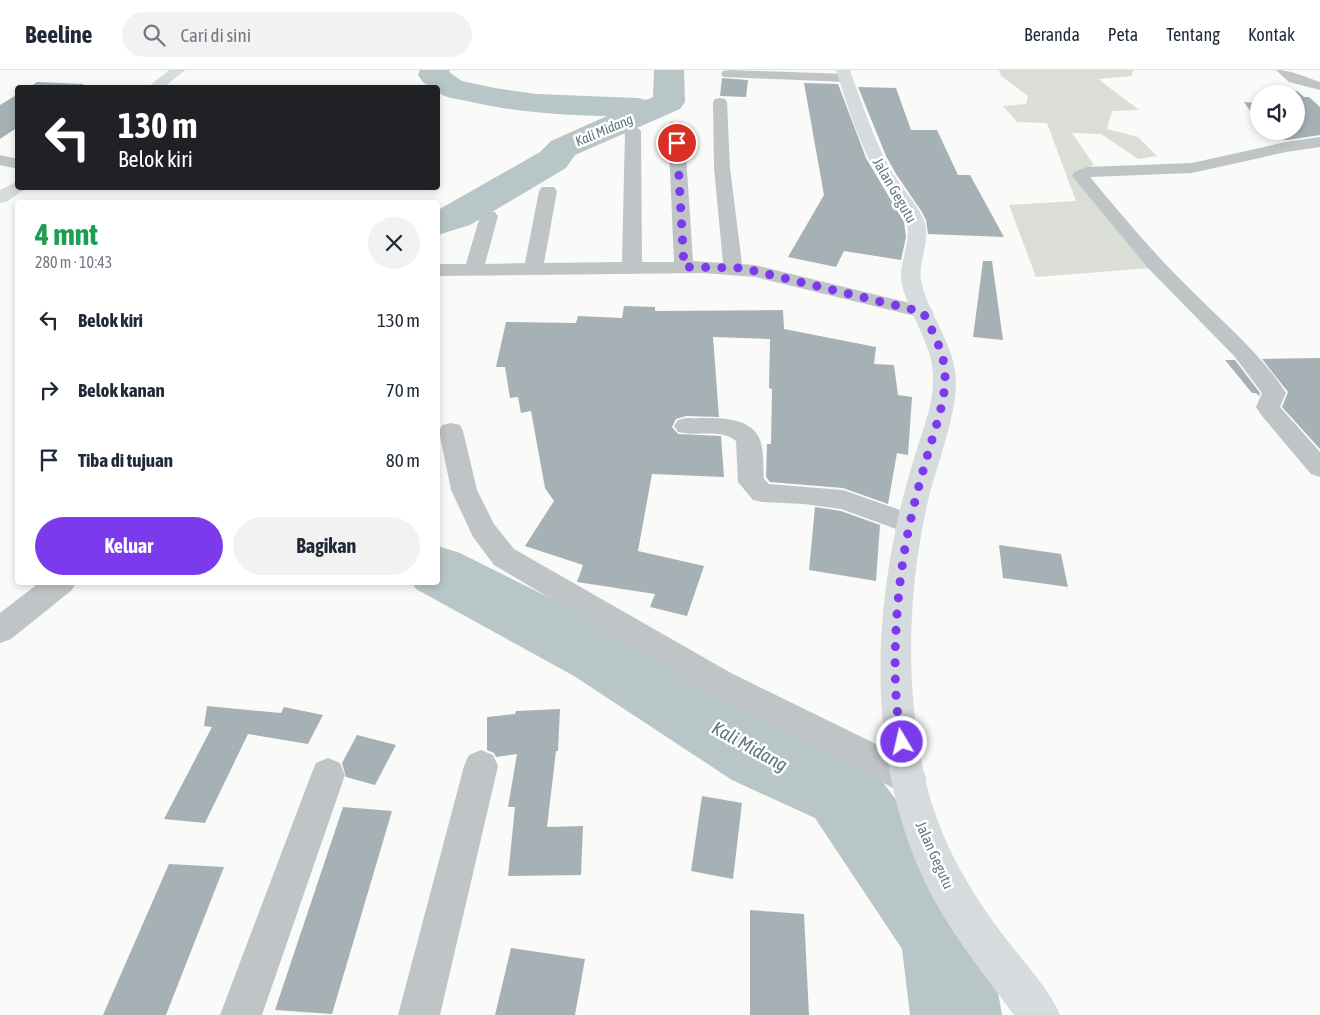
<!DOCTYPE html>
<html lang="id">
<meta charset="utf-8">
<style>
body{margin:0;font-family:"Asap Condensed",sans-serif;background:#f2f2f3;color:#1f2937;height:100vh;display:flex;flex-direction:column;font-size:19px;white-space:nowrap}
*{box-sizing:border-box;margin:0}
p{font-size:16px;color:#747a83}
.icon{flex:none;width:28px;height:28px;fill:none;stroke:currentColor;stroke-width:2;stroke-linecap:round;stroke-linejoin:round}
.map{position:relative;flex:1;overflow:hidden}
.panel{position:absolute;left:15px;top:130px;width:425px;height:385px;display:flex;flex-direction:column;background:#fff;border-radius:5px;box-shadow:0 2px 8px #0003}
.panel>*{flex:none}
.top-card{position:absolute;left:15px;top:15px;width:425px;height:105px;border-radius:5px;box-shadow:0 2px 8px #0003;background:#202124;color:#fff;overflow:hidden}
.controls{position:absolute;left:1250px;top:15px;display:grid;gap:10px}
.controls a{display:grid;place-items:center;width:55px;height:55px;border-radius:50%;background:#fff;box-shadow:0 2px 8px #0003;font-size:25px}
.pin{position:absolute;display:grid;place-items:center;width:42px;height:42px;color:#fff;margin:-21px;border:2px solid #fff;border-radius:50%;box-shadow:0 1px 5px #0007}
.me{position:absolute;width:55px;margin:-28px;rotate:351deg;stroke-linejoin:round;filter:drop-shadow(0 0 4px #0008)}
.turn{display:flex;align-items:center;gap:18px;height:105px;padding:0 20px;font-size:22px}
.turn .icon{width:65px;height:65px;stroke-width:2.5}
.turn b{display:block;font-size:35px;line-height:42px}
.round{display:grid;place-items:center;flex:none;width:52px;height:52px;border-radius:26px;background:#f2f2f3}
.overview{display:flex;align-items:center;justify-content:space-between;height:85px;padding:0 20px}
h1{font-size:30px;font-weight:700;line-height:38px;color:#1e9e55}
.primary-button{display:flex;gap:10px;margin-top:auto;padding:10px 20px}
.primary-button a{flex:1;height:58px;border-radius:30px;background:#7c3aed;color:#fff;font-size:20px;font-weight:700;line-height:58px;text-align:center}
.primary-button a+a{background:#f2f2f3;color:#1f2937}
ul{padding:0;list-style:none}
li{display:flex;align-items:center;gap:15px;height:70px;padding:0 20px}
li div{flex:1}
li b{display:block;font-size:19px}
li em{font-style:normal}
header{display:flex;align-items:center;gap:30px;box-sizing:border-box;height:70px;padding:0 25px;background:#fff;border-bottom:1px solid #e0e1e3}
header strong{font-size:24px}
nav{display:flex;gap:28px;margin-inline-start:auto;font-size:18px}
.search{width:350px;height:45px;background:#f2f2f3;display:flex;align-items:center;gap:12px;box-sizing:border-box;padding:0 18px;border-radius:28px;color:#747a83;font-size:19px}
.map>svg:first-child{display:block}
.green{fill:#dbded7}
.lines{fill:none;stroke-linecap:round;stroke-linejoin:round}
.river{fill:#b8c6c8;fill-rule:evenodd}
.building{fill:#a6b1b5}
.street{fill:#bfc5c7;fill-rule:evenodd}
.secondary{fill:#d6dcde;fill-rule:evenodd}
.highway{fill:#d6dcde;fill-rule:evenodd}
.route{stroke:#7c3aed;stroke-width:9;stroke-dasharray:0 16.2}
.labels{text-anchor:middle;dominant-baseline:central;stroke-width:5;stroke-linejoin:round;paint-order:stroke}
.far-water-label{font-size:14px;font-style:italic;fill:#61777b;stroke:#fff}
.street-label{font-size:15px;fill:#667981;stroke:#fff}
.near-water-label{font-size:19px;font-style:italic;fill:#61777b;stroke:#fff}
</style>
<header>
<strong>Beeline</strong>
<div class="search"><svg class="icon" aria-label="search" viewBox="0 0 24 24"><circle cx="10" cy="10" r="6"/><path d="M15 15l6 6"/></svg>Cari di sini</div>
<nav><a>Beranda</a><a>Peta</a><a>Tentang</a><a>Kontak</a></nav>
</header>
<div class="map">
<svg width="1320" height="945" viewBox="0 0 1320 945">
<rect width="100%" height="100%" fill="#fafaf8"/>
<path class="green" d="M 999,0 L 1133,0 L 1132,6 L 1098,9 L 1139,40 L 1112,41 L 1107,59 L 1138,67 L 1157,86 L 1138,89 L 1101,64 L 1072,63 L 1094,95 L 1073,104 L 1151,198 L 1036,207 L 1009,135 L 1076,131 L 1047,53 L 1017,52 L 1003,36 L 1026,34 L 1028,26 L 1001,6 Z"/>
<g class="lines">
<path class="river" d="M 420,0 L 450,0 L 449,2 L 462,11 L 495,18 L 536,24 L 638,28 L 646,30 L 653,27 L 654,0 L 684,0 L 685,32 L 680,39 L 575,85 L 566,98 L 470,155 L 438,165 L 438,140 L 540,82 L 551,71 L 607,46 C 559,45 514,42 467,31 C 457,29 445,28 438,22 L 438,18 C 428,18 423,13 418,5 Z
M 438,476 L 460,483 L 622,564 L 786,660 L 869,694 L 975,834 L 988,865 L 1002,945 L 910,945 L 902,879 L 815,748 L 732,710 L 574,606 L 416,519 L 412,512 L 438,512 Z"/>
</g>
<path class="building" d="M 722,8 L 748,10 L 746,27 L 720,26 Z
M 37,12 L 84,14 L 79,18 L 28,18 Z
M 804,13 L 838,14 L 866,88 L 904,152 L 906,167 L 901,190 L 844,181 L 836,197 L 788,187 L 824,125 Z
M 858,17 L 896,18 L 911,60 L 937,60 L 958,105 L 970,105 L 1004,167 L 928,164 L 926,150 L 922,142 L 896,104 L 886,86 Z
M 1260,20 L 1297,21 L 1304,27 L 1309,27 L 1320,37 L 1320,65 L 1288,70 L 1268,68 L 1264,61 L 1296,61 L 1296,24 L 1264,24 Z
M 18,24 L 18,57 L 0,69 L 0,35 Z
M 1244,32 L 1259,33 L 1259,54 Z
M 983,191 L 992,191 L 1003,270 L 973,267 Z
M 624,236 L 655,237 L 655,241 L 783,240 L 784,259 L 876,277 L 874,294 L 894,295 L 898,325 L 912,327 L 908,385 L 897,383 L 888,434 L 843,418 L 770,412 L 766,407 L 767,374 L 771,374 L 772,319 L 769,318 L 770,269 L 713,267 L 719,347 L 686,346 L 676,349 L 672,357 L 678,364 L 721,366 L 724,407 L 652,404 L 638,481 L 704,496 L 687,546 L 650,537 L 655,524 L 577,512 L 583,495 L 525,476 L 554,431 L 545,418 L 531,341 L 521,343 L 518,327 L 510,328 L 505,297 L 496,297 L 506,252 L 576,253 L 578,246 L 622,248 Z
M 1320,288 L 1320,379 L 1282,337 L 1288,322 L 1262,289 Z
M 1225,290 L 1235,290 L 1260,323 L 1259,326 L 1256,323 L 1252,323 Z
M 815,437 L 841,441 L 880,455 L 876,511 L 809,500 Z
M 999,475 L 1061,484 L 1068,517 L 1003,508 Z
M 207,636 L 281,643 L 284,637 L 323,645 L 308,674 L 248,664 L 205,753 L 164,749 L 212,657 L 204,656 Z
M 560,639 L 558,681 L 556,681 L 547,757 L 583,756 L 581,805 L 508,806 L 515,737 L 508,737 L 517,684 L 496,687 L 494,683 L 487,680 L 487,647 L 515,644 L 516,641 Z
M 357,665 L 396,675 L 375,715 L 346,707 L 342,693 Z
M 702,726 L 742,733 L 733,809 L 691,801 Z
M 343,737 L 392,741 L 332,944 L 275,940 Z
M 169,794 L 224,797 L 166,945 L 103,945 Z
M 750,840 L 804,844 L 809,945 L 750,945 Z
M 511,878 L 585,889 L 575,945 L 495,945 Z"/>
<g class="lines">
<path class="street" d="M 730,0 L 846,4 L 853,8 L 846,12 L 723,7 L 721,4 L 723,1 Z
M 1276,0 C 1292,0 1304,7 1320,12 L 1320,20 L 1289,12 Z
M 720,28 L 725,29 L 727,32 L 730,98 L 742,194 L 755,195 L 930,238 L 933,242 L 930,246 L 923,248 L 755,207 L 703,203 L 438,206 L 438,194 L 466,194 L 480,146 L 483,142 L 489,141 L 495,142 L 498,146 L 485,194 L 525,193 L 539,121 L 542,117 L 554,117 L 557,121 L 544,193 L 622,192 L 625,61 L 628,58 L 638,58 L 641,61 L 642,192 L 674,192 L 668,55 L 671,52 L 681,52 L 684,55 L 693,191 L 723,193 L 714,98 L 713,32 L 715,29 Z
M 1320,67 L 1320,77 L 1286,82 L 1192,103 L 1090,107 C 1121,144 1152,182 1187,216 C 1221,251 1259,281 1286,323 L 1280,337 L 1320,382 L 1320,407 L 1311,404 L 1262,346 L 1256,337 L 1262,323 L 1235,287 L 1148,198 L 1072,106 L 1074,102 L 1087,97 L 1192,93 L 1286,72 Z
M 0,85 L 18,89 L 18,99 L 0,95 Z
M 686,348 C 708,349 750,343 760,370 C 764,382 763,396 764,409 L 769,414 L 843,420 L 920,447 L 923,454 L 920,461 L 910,464 L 841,439 L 804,434 L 762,432 L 753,430 L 738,412 L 736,371 C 721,358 695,367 678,362 L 674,356 L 678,350 Z
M 451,353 L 460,355 L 463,361 L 477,420 L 494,454 L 514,479 L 731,603 L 921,696 L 926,708 L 921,720 L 909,725 L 897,720 L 709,623 L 494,495 L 473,467 L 451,420 L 439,361 L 442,355 Z
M 40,512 L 76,512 L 72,520 L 11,569 L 0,573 L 0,543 Z
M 481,680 L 493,685 L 498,696 L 440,945 L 398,945 L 464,696 L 469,685 Z
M 328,688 L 340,693 L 345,705 L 262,945 L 220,945 L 311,705 L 316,693 Z"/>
<path class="secondary" d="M 836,0 L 850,0 C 862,34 873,67 890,99 C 900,116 916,132 924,150 C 932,172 916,193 922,215 C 931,249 955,275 956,311 C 956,349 936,396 927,435 C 907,526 905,622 926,713 C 941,773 970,822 1007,870 C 1025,894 1048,917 1060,945 L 1014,945 C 986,907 956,870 933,828 C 875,719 870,587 894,468 C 899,440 907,412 915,385 C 923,359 934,333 933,306 C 932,273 910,247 902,215 C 897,193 913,172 906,151 C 901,135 882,115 874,99 C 857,68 847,34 836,0 Z"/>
<path class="highway" d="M 169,0 L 185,0 L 163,18 L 147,18 Z
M 18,111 L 18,118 L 25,118 L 24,120 L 6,132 L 0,133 L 0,120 Z"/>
</g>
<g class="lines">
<path class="route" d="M 677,73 L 684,197 L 742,198 L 755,201 L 923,242 C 932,261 944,281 945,303 C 946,330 936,355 929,380 C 922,404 915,429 910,453 C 896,514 889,611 902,672"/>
</g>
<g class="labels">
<g class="far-water-label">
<text transform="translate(604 60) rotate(-23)">Kali Midang</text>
</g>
<g class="street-label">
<text transform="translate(895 120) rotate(60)">Jalan Gegutu</text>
<text transform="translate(935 785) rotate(66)">Jalan Gegutu</text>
</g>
<g class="near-water-label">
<text transform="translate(750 676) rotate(29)">Kali Midang</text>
</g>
</g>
</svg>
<div class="controls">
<a><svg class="icon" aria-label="sound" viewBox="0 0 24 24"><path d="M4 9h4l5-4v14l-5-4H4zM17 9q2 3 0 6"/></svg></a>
</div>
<div class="pin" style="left:677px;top:73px;background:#d93025"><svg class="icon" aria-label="arrive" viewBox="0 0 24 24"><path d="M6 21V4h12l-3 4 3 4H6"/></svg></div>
<svg class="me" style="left:902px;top:672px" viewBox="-20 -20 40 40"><circle r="17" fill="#7c3aed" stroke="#fff" stroke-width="3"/><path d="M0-11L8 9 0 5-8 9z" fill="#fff"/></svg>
<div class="top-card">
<div class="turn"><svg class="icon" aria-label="left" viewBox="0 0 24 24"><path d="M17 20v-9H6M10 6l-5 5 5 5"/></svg><div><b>130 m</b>Belok kiri</div></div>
</div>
<section class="panel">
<div class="overview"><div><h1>4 mnt</h1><p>280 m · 10:43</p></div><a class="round"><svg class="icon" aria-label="close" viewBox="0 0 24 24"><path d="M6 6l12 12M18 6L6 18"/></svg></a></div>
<ul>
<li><svg class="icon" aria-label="left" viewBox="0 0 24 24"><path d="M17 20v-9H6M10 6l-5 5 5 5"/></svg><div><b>Belok kiri</b></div><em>130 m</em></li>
<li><svg class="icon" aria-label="right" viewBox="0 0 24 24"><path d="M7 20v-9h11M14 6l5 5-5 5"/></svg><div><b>Belok kanan</b></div><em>70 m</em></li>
<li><svg class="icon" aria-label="arrive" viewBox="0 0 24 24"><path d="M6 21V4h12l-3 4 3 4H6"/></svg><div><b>Tiba di tujuan</b></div><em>80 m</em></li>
</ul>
<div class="primary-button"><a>Keluar</a><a>Bagikan</a></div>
</section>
</div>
